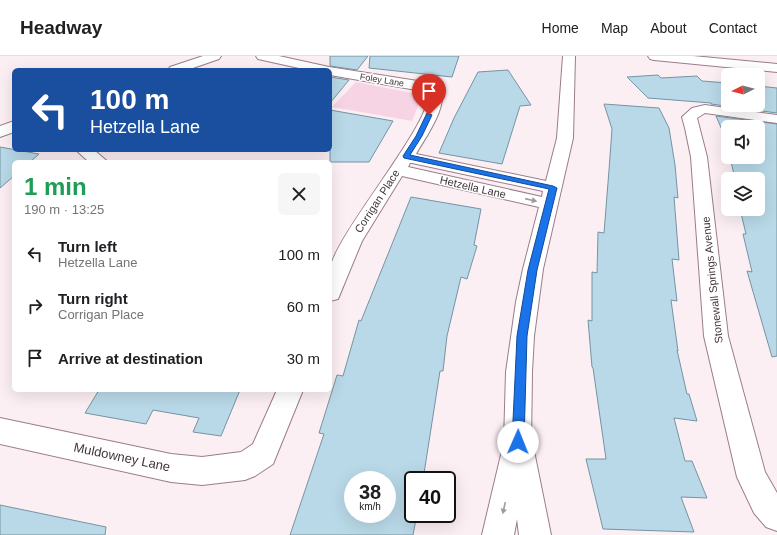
<!DOCTYPE html>
<meta charset="utf-8">
<style>
body{margin:0;font-family:Helvetica,sans-serif;background:#f6f6f6;color:#202124;height:100vh;display:flex;flex-direction:column;font-size:15px;white-space:nowrap}
*{box-sizing:border-box;margin:0}
p{font-size:13px;color:#757577}
.icon{flex:none;width:22px;height:22px;fill:none;stroke:currentColor;stroke-width:2;stroke-linecap:round;stroke-linejoin:round}
.map{position:relative;flex:1;overflow:hidden}
.details{position:absolute;left:12px;top:104px;width:320px;height:232px;display:flex;flex-direction:column;background:#fff;border-radius:6px;box-shadow:0 4px 16px #0002}
.details>*{flex:none}
.guide{position:absolute;left:12px;top:12px;width:320px;height:84px;border-radius:6px;box-shadow:0 4px 16px #0002;background:#1a4fa0;color:#fff;overflow:hidden}
.needle{width:26px;rotate:264deg}
.controls{position:absolute;left:721px;top:12px;display:grid;gap:8px}
.controls a{display:grid;place-items:center;width:44px;height:44px;border-radius:6px;background:#fff;box-shadow:0 4px 16px #0002;font-size:20px}
.speed{position:absolute;left:344px;top:415px;display:flex;gap:8px;font-size:20px;font-weight:700;text-align:center}
.speed>*{display:grid;place-content:center;width:52px;height:52px;border-radius:50%;background:#fff;box-shadow:0 4px 16px #0002;line-height:1}
.speed small{font-size:10px;font-weight:400}
.speed .limit{border:2px solid #111;border-radius:6px;background:#fff;color:#111}
.pin{position:absolute;display:grid;place-items:center;width:34px;height:34px;color:#fff;margin:-41px -17px;border-radius:50% 50% 50% 0;rotate:-45deg;box-shadow:0 0 4px #0007}
.pin .icon{rotate:45deg}
.me{position:absolute;width:44px;margin:-22px;rotate:1deg;stroke-linejoin:round;filter:drop-shadow(0 0 3px #0008)}
.turn{display:flex;align-items:center;gap:14px;height:84px;padding:0 12px;font-size:18px}
.turn .icon{width:52px;height:52px;stroke-width:2.5}
.turn b{display:block;font-size:28px;line-height:34px}
.round{display:grid;place-items:center;flex:none;width:42px;height:42px;border-radius:6px;background:#f6f6f6}
.overview{display:flex;align-items:center;justify-content:space-between;height:68px;padding:0 12px}
h1{font-size:24px;font-weight:600;line-height:30px;color:#1e9e55}
ul{padding:0;list-style:none}
li{display:flex;align-items:center;gap:12px;height:52px;padding:0 12px}
li div{flex:1}
li b{display:block;font-size:15px}
li em{font-style:normal}
header{display:flex;align-items:center;gap:24px;box-sizing:border-box;height:56px;padding:0 20px;background:#fff;border-bottom:1px solid #e0e0e0}
header strong{font-size:19px}
nav{display:flex;gap:22px;margin-inline-start:auto;font-size:14px}
.map>svg:first-child{display:block}
.green{fill:#f7d4e4}
.building{fill:#b9d9e8;stroke:#7594a2;fill-rule:evenodd}
.lines{fill:none;stroke-linecap:round;stroke-linejoin:round}
.minor-casing{stroke:#9a7d8a;stroke-width:2}
.minor{fill:#fff;fill-rule:evenodd}
.oneway{fill:#a09a9d}
.route{fill:#1a73e8;stroke:#114b97}
.labels{text-anchor:middle;dominant-baseline:central;stroke-width:3;stroke-linejoin:round;paint-order:stroke}
.far-street-label{font-size:9px;fill:#42353b;stroke:#fff}
.street-label{font-size:11px;fill:#42353b;stroke:#fff}
.near-street-label{font-size:13px;fill:#42353b;stroke:#fff}
</style>
<header>
<strong>Headway</strong>
<nav><a>Home</a><a>Map</a><a>About</a><a>Contact</a></nav>
</header>
<div class="map">
<svg width="777" height="479" viewBox="0 0 777 479">
<rect width="100%" height="100%" fill="#fceff4"/>
<path class="green" d="M 356,26 L 417,38 L 420,42 L 420,45 L 412,65 L 332,51 Z"/>
<path class="building" d="M 330,0 L 368,0 L 357,14 L 330,10 Z
M 370,0 L 459,0 L 452,21 L 369,12 Z
M 508,14 L 531,49 L 520,50 L 502,108 L 439,97 L 454,62 L 478,16 Z
M 658,19 L 661,22 L 697,20 L 702,25 L 728,27 L 728,49 L 758,49 L 758,30 L 777,32 L 777,57 L 711,48 L 711,47 L 648,42 L 627,21 Z
M 330,21 L 349,24 L 330,47 Z
M 604,48 L 659,52 L 669,72 L 675,109 L 678,142 L 674,141 L 679,204 L 672,203 L 677,245 L 671,244 L 678,295 L 677,294 L 687,338 L 689,338 L 697,365 L 674,362 L 685,405 L 692,405 L 707,442 L 681,441 L 694,476 L 603,473 L 586,403 L 606,403 L 593,312 L 592,311 L 588,264 L 592,265 L 592,216 L 597,217 L 598,176 L 604,177 L 609,114 L 612,73 Z
M 330,54 L 393,65 L 369,106 L 330,106 Z
M 716,60 L 777,68 L 777,300 L 772,301 L 747,215 L 752,216 L 743,178 L 746,178 L 740,153 L 758,153 L 758,123 L 735,123 L 730,101 L 758,101 L 758,71 L 728,71 L 728,88 Z
M 0,91 L 39,98 L 30,106 L 14,106 L 14,120 L 0,132 Z
M 411,141 L 481,153 L 474,189 L 477,190 L 467,223 L 461,221 L 447,280 L 443,315 L 440,315 L 423,424 L 413,424 L 413,458 L 417,458 L 413,479 L 290,479 L 324,378 L 319,377 L 337,319 L 343,320 L 359,264 L 361,265 ZM 353,424 L 387,424 L 387,458 L 353,458 Z
M 99,334 L 240,334 L 221,380 L 193,376 L 199,362 L 153,354 L 146,368 L 85,357 Z
M 0,449 L 106,471 L 105,479 L 0,479 Z"/>
<g class="lines">
<defs>
<path id="minor" d="M 203,0 L 221,0 L 219,3 L 187,14 L 168,14 L 170,11 Z
M 256,0 L 279,0 L 329,11 L 424,26 L 439,30 C 451,47 425,82 416,98 L 546,125 L 557,82 L 563,0 L 575,0 L 573,82 L 543,213 L 534,280 L 532,316 L 531,389 L 534,395 L 551,479 L 519,479 L 517,463 L 514,479 L 482,479 L 504,386 L 506,316 L 516,246 L 523,213 L 539,151 L 402,120 L 362,185 L 338,243 L 330,245 C 330,235 328,222 330,212 C 340,172 435,64 428,36 L 330,19 L 330,14 L 308,14 L 258,3 ZM 410,107 L 412,107 L 543,135 L 542,141 L 408,111 Z
M 648,0 L 693,0 L 777,8 L 777,16 L 654,4 L 650,3 Z
M 705,49 L 777,59 L 777,67 L 705,57 L 697,62 L 707,101 L 728,280 L 765,416 L 777,437 L 777,475 L 766,471 L 754,457 L 737,421 L 704,280 L 691,101 L 685,72 L 682,61 L 692,52 Z
M 14,65 L 14,76 L 0,81 L 0,70 Z
M 76,94 L 94,94 L 108,106 L 89,106 Z
M 277,334 L 303,334 L 273,408 L 255,420 L 245,424 L 202,429 L 171,426 L 0,388 L 0,362 L 171,398 L 202,401 L 241,396 L 253,388 Z"/>
</defs>
<use href="#minor" class="minor-casing"/>
<use href="#minor" class="minor"/>
</g>
<defs><path id="oneway-solid" d="M-6-.8H1V-3.2L6.5 0L1 3.2V.8H-6Z"/></defs>
<g class="oneway">
<use href="#oneway-solid" transform="translate(531 144) rotate(13)"/>
<use href="#oneway-solid" transform="translate(504 452) rotate(102)"/>
</g>
<path class="route" d="M 427,57 L 432,59 L 422,80 L 410,99 L 553,130 L 557,132 L 537,214 L 527,280 L 524,386 L 522,390 L 518,392 L 514,390 L 512,386 L 517,280 L 528,214 L 549,133 L 404,102 L 403,100 L 416,80 Z"/>
<g class="labels">
<g class="far-street-label">
<text transform="translate(382 24) rotate(9)">Foley Lane</text>
</g>
<g class="street-label">
<text transform="translate(473 131) rotate(13)">Hetzella Lane</text>
<text transform="translate(377 145) rotate(-57)">Corrigan Place</text>
<text transform="translate(712 224) rotate(-96)">Stonewall Springs Avenue</text>
</g>
<g class="near-street-label">
<text transform="translate(122 401) rotate(12)">Muldowney Lane</text>
</g>
</g>
</svg>
<div class="controls">
<a><svg class="needle" viewBox="-14 -14 28 28"><path d="M0-13l5 13h-10z" fill="#e53935"/><path d="M0 13l5-13h-10z" fill="#757577"/></svg></a>
<a><svg class="icon" aria-label="sound" viewBox="0 0 24 24"><path d="M4 9h4l5-4v14l-5-4H4zM17 9q2 3 0 6"/></svg></a>
<a><svg class="icon" aria-label="layers" viewBox="0 0 24 24"><path d="M12 4l9 5-9 5-9-5zM3 14l9 5 9-5"/></svg></a>
</div>
<div class="speed"><div>38<small>km/h</small></div><div class="limit">40</div></div>
<div class="pin" style="left:429px;top:59px;background:#d93025"><svg class="icon" aria-label="arrive" viewBox="0 0 24 24"><path d="M6 21V4h12l-3 4 3 4H6"/></svg></div>
<svg class="me" style="left:518px;top:386px" viewBox="-20 -20 40 40"><circle r="19" fill="#fff"/><path d="M0-13L10 11 0 6-10 11z" fill="#1a73e8"/></svg>
<div class="guide">
<div class="turn"><svg class="icon" aria-label="left" viewBox="0 0 24 24"><path d="M17 20v-9H6M10 6l-5 5 5 5"/></svg><div><b>100 m</b>Hetzella Lane</div></div>
</div>
<section class="details">
<div class="overview"><div><h1>1 min</h1><p>190 m · 13:25</p></div><a class="round"><svg class="icon" aria-label="close" viewBox="0 0 24 24"><path d="M6 6l12 12M18 6L6 18"/></svg></a></div>
<ul>
<li><svg class="icon" aria-label="left" viewBox="0 0 24 24"><path d="M17 20v-9H6M10 6l-5 5 5 5"/></svg><div><b>Turn left</b><p>Hetzella Lane</p></div><em>100 m</em></li>
<li><svg class="icon" aria-label="right" viewBox="0 0 24 24"><path d="M7 20v-9h11M14 6l5 5-5 5"/></svg><div><b>Turn right</b><p>Corrigan Place</p></div><em>60 m</em></li>
<li><svg class="icon" aria-label="arrive" viewBox="0 0 24 24"><path d="M6 21V4h12l-3 4 3 4H6"/></svg><div><b>Arrive at destination</b></div><em>30 m</em></li>
</ul>
</section>
</div>
